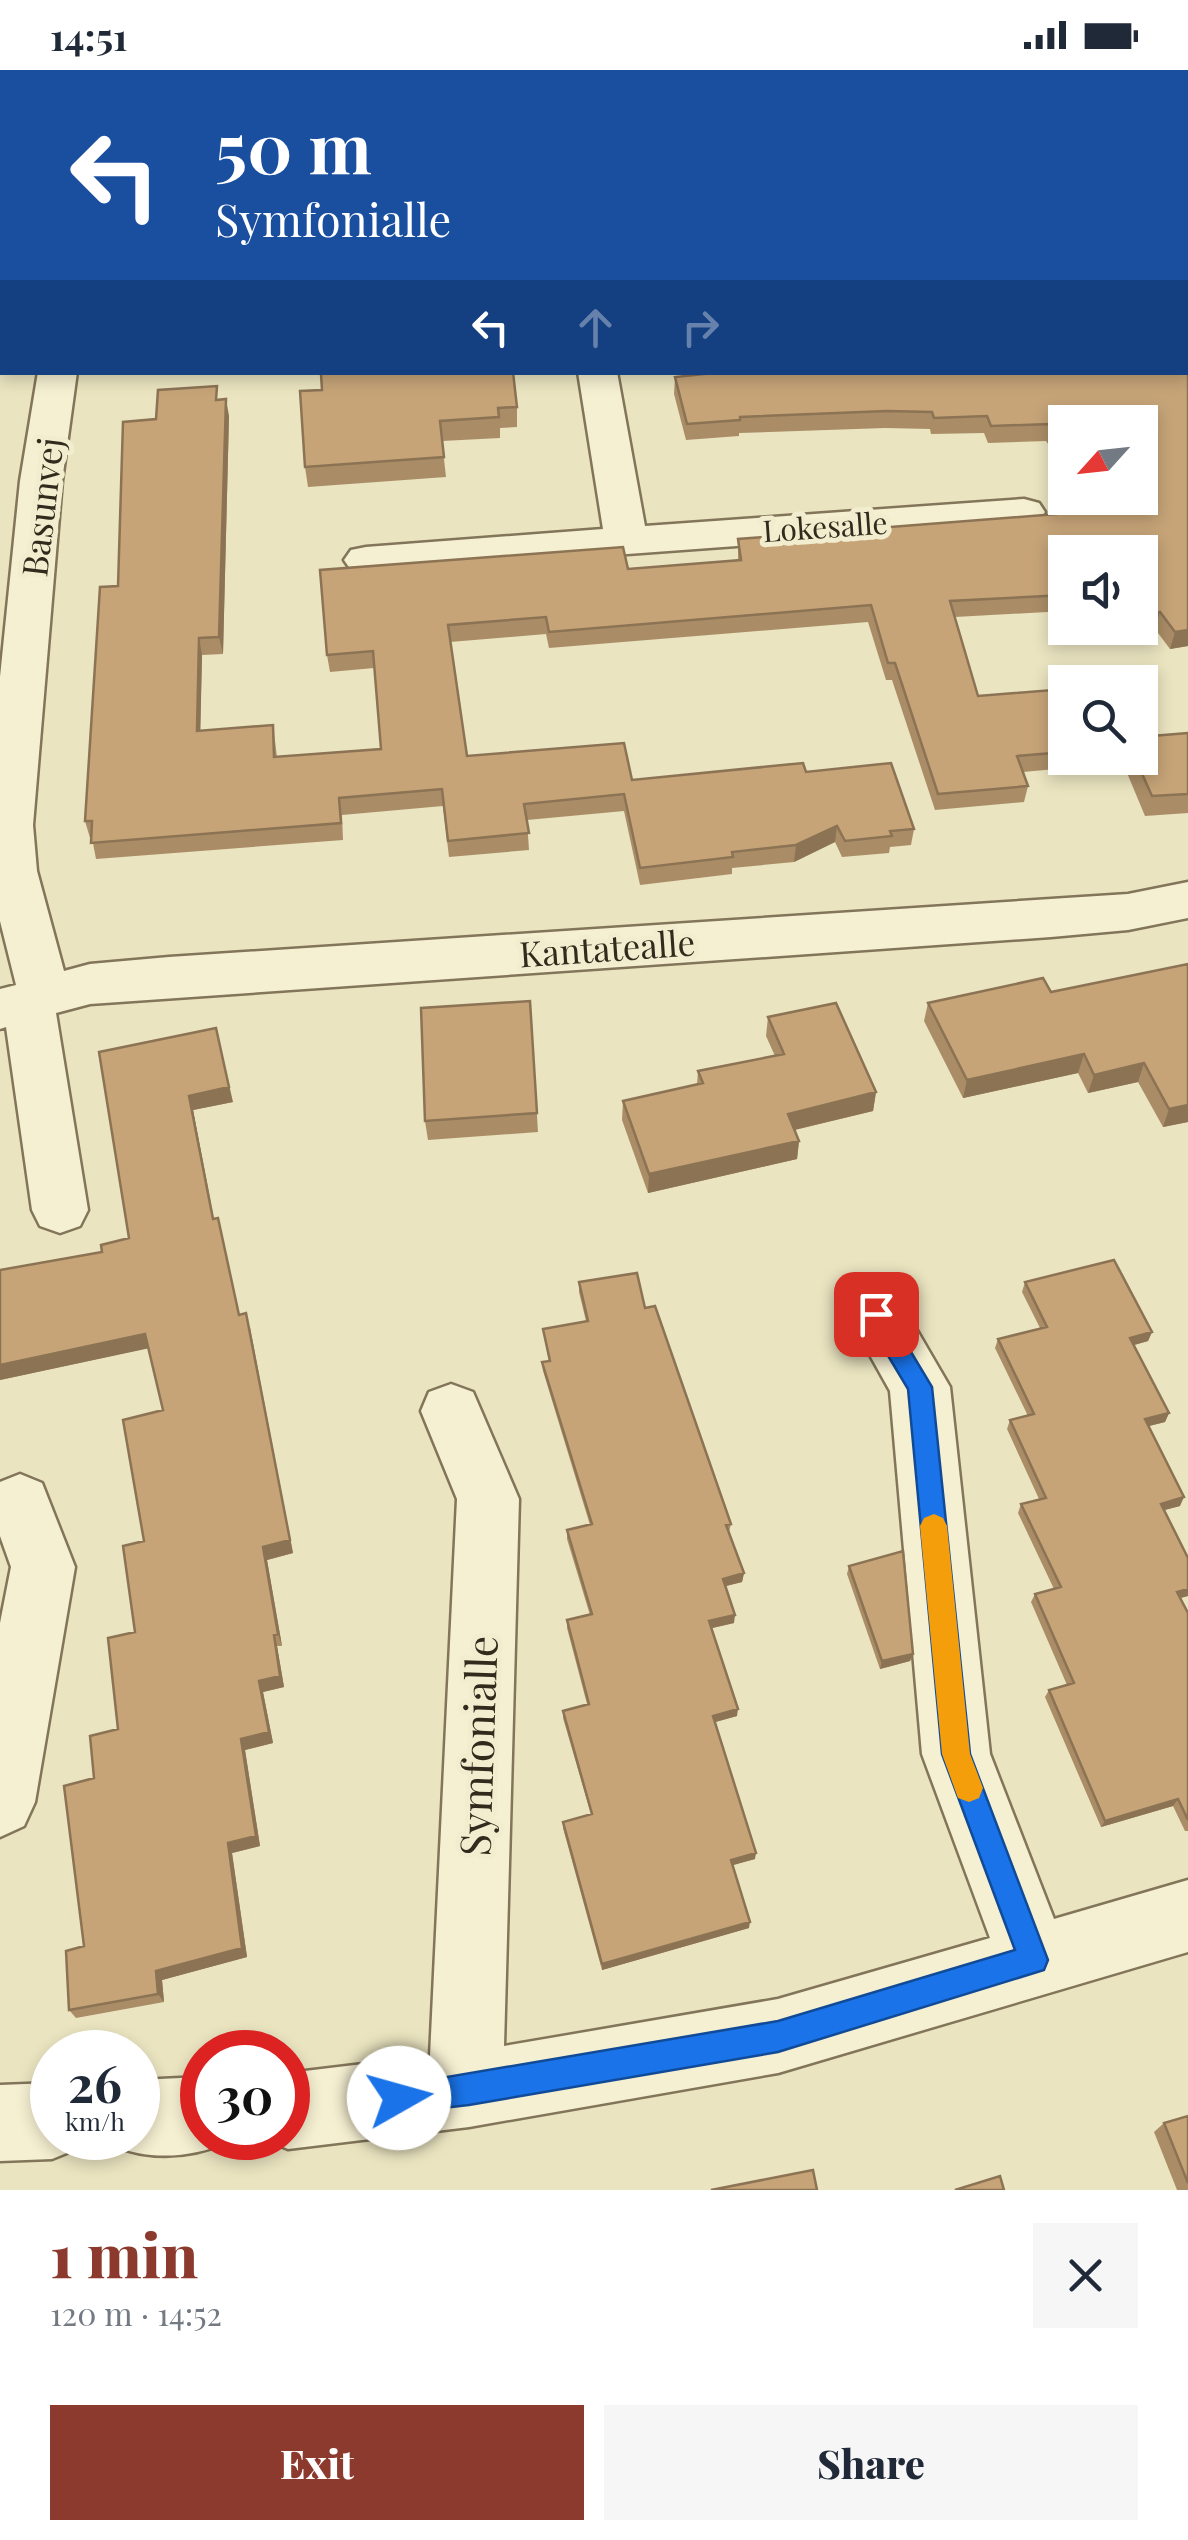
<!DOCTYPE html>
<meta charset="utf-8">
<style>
body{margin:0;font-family:"Playfair Display",serif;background:#f6f6f7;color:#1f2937;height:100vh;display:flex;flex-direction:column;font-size:38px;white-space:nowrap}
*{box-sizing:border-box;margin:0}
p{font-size:32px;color:#747a83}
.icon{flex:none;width:55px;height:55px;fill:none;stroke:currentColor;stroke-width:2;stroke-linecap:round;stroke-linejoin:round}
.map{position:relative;height:2120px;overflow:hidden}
.panel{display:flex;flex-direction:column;background:#fff;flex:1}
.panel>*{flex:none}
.guide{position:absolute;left:0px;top:0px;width:1190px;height:305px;box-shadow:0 5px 15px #0003;background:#1a4fa0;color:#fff;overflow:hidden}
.needle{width:65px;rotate:243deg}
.tools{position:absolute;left:1048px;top:335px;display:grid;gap:20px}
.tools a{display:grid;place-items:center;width:110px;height:110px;border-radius:0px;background:#fff;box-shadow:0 5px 15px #0003;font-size:50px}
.speed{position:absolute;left:30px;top:1960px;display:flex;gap:20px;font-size:50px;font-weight:700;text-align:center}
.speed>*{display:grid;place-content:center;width:130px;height:130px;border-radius:50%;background:#fff;box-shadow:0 5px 15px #0003;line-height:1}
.speed small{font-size:25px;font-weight:400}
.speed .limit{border:15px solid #d22;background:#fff;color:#111}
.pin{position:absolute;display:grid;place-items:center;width:85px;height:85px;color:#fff;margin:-42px;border-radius:20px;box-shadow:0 5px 15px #0006}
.me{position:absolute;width:110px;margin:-55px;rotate:83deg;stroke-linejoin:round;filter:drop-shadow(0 0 8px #0008)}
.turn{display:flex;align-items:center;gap:35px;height:210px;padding:0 50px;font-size:45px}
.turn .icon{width:130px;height:130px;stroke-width:2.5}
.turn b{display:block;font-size:70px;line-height:85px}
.lanes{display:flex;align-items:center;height:95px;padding:0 50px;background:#0003;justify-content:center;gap:50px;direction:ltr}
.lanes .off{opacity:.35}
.round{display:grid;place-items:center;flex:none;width:105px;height:105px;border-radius:0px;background:#f6f6f7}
.overview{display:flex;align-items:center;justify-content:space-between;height:170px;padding:0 50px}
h1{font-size:60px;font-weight:800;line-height:75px;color:#8c3a2d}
.button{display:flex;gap:20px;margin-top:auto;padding:20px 50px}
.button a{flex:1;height:115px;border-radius:0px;background:#8c3a2d;color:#fff;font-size:40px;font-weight:800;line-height:115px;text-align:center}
.button a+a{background:#f6f6f7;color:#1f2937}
.status{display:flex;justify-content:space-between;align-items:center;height:70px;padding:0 50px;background:#fff;direction:ltr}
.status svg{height:28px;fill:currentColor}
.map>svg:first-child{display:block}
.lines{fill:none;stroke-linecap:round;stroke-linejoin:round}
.minor-casing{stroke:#827559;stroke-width:5}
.major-casing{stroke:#4f422d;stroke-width:60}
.minor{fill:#f6f0d2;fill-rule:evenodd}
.major{stroke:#ecde99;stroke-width:55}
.wall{fill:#aa8d67}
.shaded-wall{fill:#8b7354}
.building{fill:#c6a478;stroke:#8b7354;stroke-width:2.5}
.route{fill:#1a73e8;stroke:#114b97;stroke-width:2.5}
.slow{fill:#f59e0b}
.labels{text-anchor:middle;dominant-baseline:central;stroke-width:10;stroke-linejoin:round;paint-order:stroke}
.far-street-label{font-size:30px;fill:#322a1c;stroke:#f2edce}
.street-label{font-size:35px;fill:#322a1c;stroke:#f2edce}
.near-street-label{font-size:42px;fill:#322a1c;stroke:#f2edce}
</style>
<div class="status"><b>14:51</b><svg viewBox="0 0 49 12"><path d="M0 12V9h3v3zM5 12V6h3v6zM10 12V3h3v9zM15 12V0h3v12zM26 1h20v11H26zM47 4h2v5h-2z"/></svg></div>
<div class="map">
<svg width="1188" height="2120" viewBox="0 0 1188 2120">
<rect width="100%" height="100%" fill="#eae4c0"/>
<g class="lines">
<defs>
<path id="minor" d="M 206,0 L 239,0 L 240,2 L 207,2 Z
M 257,0 L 289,0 L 290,2 L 258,2 Z
M 0,209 L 2,209 L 2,231 L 0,231 Z
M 0,272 L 2,273 L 2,296 L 0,296 Z
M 38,302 L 77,302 L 62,411 L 33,755 L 37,801 L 64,901 L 90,894 L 169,887 L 1128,824 L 1188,812 L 1188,848 L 1128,860 L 1051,867 L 90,934 L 56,943 L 88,1140 L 80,1156 L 60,1163 L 40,1156 L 32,1140 L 6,957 L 0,959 L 0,919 L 16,915 L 0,851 L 0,607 L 20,411 Z
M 578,302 L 617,302 L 645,456 L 1024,429 L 1039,433 L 1045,442 L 1039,451 L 1024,455 L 366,503 L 351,500 L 344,490 L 351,480 L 366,477 L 603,459 Z
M 876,1219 L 897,1226 L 950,1317 L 990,1684 L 1054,1849 L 1188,1810 L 1188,1882 L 778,2003 L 469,2057 L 288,2079 L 261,2068 L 288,2068 L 288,2003 L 430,1986 L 457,1429 L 421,1341 L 429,1322 L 451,1314 L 473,1322 L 519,1429 L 504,1976 L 778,1929 L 990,1868 L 922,1684 L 890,1321 L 847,1244 L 855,1226 Z
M 20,1404 L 42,1413 L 75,1497 L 35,1732 L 24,1756 L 0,1767 L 0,1553 L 11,1497 L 0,1466 L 0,1412 Z
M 202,2007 L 202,2068 L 231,2068 L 229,2072 C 191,2088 150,2091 111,2075 L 108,2068 L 138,2068 L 138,2010 Z
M 52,2013 L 52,2068 L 83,2068 L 79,2078 L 52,2089 L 0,2091 L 0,2015 Z"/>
<path id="major" d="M 25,2 L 40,0"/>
</defs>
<use href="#minor" class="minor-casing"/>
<use href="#major" class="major-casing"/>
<use href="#minor" class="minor"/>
<use href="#major" class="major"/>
</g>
<path class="wall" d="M 1188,274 L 1188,576 L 1170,579 L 1155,559 L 1132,563 L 1127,558 L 1140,558 L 1140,482 L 1065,482 L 1065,541 L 955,547 L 978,626 L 1065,619 L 1065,688 L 1140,688 L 1188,663 L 1188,743 L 1145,746 L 1122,691 L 1121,693 L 1023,702 L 1028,716 L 1024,732 L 935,740 L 892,610 L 886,610 L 868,552 L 549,578 L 546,564 L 450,572 L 467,686 L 632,710 L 806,702 L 914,759 L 911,775 L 890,777 L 889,783 L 842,787 L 835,772 L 794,792 L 732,798 L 732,804 L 640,815 L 624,741 L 527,750 L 529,780 L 449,787 L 443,736 L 342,745 L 343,770 L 96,789 L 92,768 L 90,768 L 85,751 L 118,516 L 156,349 L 219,330 L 229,346 L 223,584 L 202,585 L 200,661 L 273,655 L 277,687 L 381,679 L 374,598 L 330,602 L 327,585 L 628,499 L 738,490 L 738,469 L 1092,441 L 1084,428 L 1140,428 L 1065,352 L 1065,399 L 1046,371 L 988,373 L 984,363 L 931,364 L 930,359 L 885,358 L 739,363 L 739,366 L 686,370 L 674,324 L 675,307 Z
M 322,320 L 517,337 L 517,357 L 500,358 L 500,368 L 442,371 L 446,407 L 308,417 L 305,397 Z
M 1188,894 L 1188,1052 L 1163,1057 L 1138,1012 L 1088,1023 L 1078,1003 L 963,1028 L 924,951 L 928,933 L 1051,922 Z
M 530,931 L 538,1062 L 428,1070 L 425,1051 Z
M 768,947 L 876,1022 L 873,1041 L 795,1060 L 799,1071 L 797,1089 L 648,1123 L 622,1050 L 623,1031 L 697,1015 L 698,1001 L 775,986 L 766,966 Z
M 99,982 L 233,1032 L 193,1040 L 214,1149 L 239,1245 L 250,1257 L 293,1483 L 267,1490 L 282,1576 L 277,1576 L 284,1617 L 263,1622 L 273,1673 L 245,1680 L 260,1776 L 232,1783 L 247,1887 L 162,1910 L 164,1932 L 76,1948 L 69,1940 L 84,1876 L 94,1708 L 118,1659 L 135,1562 L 144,1471 L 163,1340 L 148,1278 L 0,1310 L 102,1182 L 129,1168 Z
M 579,1212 L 645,1238 L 731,1454 L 729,1462 L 744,1503 L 742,1512 L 726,1516 L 734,1553 L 712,1558 L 737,1646 L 715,1652 L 755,1789 L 732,1795 L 749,1858 L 602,1900 L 563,1758 L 563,1752 L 591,1744 L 563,1648 L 563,1641 L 587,1634 L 567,1558 L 567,1550 L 590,1545 L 567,1469 L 567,1460 L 590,1455 L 543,1301 L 542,1292 L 549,1291 L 543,1259 L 586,1251 L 579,1222 Z
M 1025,1212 L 1152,1262 L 1148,1271 L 1134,1275 L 1169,1343 L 1165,1352 L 1149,1356 L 1180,1436 L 1164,1440 L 1188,1488 L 1188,1526 L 1180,1528 L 1188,1543 L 1188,1761 L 1185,1761 L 1173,1736 L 1101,1757 L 1045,1627 L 1049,1620 L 1067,1615 L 1031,1532 L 1035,1524 L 1054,1519 L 1018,1443 L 1021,1434 L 1039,1429 L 1007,1359 L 1010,1350 L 1028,1346 L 995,1278 L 998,1269 L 1040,1258 L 1022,1222 Z
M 849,1496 L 913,1584 L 910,1591 L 880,1599 L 847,1504 Z
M 1188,2046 L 1188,2120 L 1177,2120 L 1154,2062 L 1164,2053 Z"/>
<path class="shaded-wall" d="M 2,151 L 2,202 L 0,203 L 0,152 Z
M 226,329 L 229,346 L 223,584 L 219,567 Z
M 1160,542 L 1155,559 L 1132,563 L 1133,558 L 1140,558 L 1140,546 Z
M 1188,560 L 1188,576 L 1170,579 L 1175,562 Z
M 199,568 L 202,585 L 200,678 L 197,661 Z
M 837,756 L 835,772 L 794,792 L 796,775 Z
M 216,958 L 233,1032 L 193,1040 L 216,1163 L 189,1026 Z
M 1084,984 L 1078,1003 L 963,1028 L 967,1010 Z
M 1144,993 L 1138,1012 L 1088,1023 L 1094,1005 Z
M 876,1022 L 873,1041 L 785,1062 L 788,1044 Z
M 1188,1035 L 1188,1052 L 1163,1057 L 1169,1039 Z
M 799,1071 L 797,1089 L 648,1123 L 649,1104 Z
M 246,1243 L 293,1483 L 267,1490 L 282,1576 L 278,1564 L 263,1477 Z
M 1152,1262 L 1148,1271 L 1127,1277 L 1130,1268 Z
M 145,1264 L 150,1278 L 0,1310 L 0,1295 Z
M 1169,1343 L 1165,1352 L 1141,1358 L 1145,1349 Z
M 1184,1427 L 1180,1436 L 1157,1442 L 1161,1434 Z
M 744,1503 L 742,1512 L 722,1517 L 723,1509 Z
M 1188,1519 L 1188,1526 L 1173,1530 L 1177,1522 Z
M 735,1545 L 734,1553 L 708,1559 L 709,1551 Z
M 274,1565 L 277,1576 L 284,1617 L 263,1622 L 273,1673 L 245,1680 L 260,1776 L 232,1783 L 247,1887 L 162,1910 L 164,1932 L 158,1924 L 156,1901 L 228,1773 L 241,1669 Z
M 913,1584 L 910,1591 L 880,1599 L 882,1591 Z
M 738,1639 L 737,1646 L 712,1653 L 713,1646 Z
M 1178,1729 L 1173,1736 L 1101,1757 L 1105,1751 Z
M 756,1783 L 755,1789 L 730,1796 L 731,1790 Z
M 750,1852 L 749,1858 L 602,1900 L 602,1894 Z"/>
<path class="building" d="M 387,0 L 560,0 L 561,2 L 388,2 Z
M 757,0 L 946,0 L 946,2 L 756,2 Z
M 1038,0 L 1110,0 L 1110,2 L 1038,2 Z
M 2,60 L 2,151 L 0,152 L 0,61 Z
M 1188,274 L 1188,560 L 1175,562 L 1160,542 L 1140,546 L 1140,482 L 1065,482 L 1065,525 L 950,531 L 978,626 L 1065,619 L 1065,682 L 1017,686 L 1028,716 L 938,724 L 895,593 L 888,593 L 871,535 L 549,562 L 546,547 L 448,555 L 467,686 L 624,673 L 632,710 L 803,693 L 806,702 L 891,693 L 914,759 L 890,761 L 892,766 L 845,771 L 837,756 L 796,775 L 732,782 L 733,787 L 640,798 L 624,724 L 524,734 L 529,763 L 448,771 L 442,719 L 339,728 L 341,753 L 91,773 L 92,751 L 85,751 L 100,517 L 118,516 L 123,352 L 156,349 L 158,320 L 217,316 L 216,330 L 226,329 L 219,567 L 199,568 L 197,661 L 273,655 L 274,687 L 381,679 L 373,581 L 327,585 L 320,500 L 623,477 L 628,499 L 741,490 L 738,469 L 1107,440 L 1099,428 L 1140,428 L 1140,352 L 1065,352 L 1065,377 L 1050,354 L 991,356 L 987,346 L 934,348 L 932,342 L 887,341 L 740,347 L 740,350 L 687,354 L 675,307 L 723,302 L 1188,302 Z
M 325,302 L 513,302 L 517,337 L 498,338 L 499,347 L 440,351 L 444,387 L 305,397 L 300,321 L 322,320 L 321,304 Z
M 1188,663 L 1188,724 L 1152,726 L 1135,688 L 1140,688 L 1140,667 Z
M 1188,894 L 1188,1035 L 1169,1039 L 1144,993 L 1094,1005 L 1084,984 L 967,1010 L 928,933 L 1043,908 L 1051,922 Z
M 530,931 L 537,1043 L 425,1051 L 421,938 Z
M 836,933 L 876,1022 L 788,1044 L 799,1071 L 649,1104 L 623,1031 L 703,1013 L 698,1001 L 784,984 L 768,947 Z
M 216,958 L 229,1017 L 189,1026 L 213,1149 L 218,1148 L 239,1245 L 246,1243 L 290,1470 L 263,1477 L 278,1564 L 274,1565 L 280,1606 L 259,1611 L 269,1662 L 241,1669 L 256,1766 L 228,1773 L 242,1878 L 156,1901 L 158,1924 L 69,1940 L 66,1881 L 84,1876 L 64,1716 L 94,1708 L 90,1666 L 118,1659 L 108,1568 L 135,1562 L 123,1476 L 144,1471 L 123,1350 L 163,1340 L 145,1264 L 0,1295 L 0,1200 L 102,1182 L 101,1175 L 129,1168 L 99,982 Z
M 1114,1190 L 1152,1262 L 1130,1268 L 1169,1343 L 1145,1349 L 1184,1427 L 1161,1434 L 1188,1488 L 1188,1519 L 1177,1522 L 1188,1543 L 1188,1750 L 1178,1729 L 1105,1751 L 1049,1620 L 1074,1613 L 1035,1524 L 1061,1517 L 1021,1434 L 1046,1428 L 1010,1350 L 1034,1344 L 998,1269 L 1047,1257 L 1025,1212 Z
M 637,1203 L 645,1238 L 655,1236 L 731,1454 L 726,1455 L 744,1503 L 723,1509 L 735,1545 L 709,1551 L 738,1639 L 713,1646 L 756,1783 L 731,1790 L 750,1852 L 602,1894 L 563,1752 L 592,1744 L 563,1641 L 589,1634 L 567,1550 L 592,1544 L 567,1460 L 592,1454 L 542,1292 L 550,1291 L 543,1259 L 588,1251 L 579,1212 Z
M 903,1481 L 913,1584 L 882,1591 L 849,1496 Z
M 1188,2046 L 1188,2113 L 1164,2053 Z
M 813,2100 L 817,2120 L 711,2120 Z
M 1000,2106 L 1004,2120 L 955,2120 Z"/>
<path class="route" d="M 876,1234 L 884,1237 L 932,1317 L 970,1684 L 1048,1890 L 1044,1900 L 778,1982 L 469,2035 L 399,2043 L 388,2039 L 383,2028 L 388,2017 L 778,1951 L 1015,1880 L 942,1684 L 908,1319 L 863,1244 L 867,1237 Z"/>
<path class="slow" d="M 934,1444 L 943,1448 L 947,1456 L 970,1684 L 983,1718 L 979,1728 L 969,1732 L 958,1728 L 942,1684 L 920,1456 L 924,1448 Z"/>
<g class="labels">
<g class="far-street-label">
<text transform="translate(825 456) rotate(-4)">Lokesalle</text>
</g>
<g class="street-label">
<text transform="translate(41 437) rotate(-83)">Basunvej</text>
<text transform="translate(607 877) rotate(-4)">Kantatealle</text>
</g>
<g class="near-street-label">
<text transform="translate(477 1676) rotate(-88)">Symfonialle</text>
</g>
</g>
</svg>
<div class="tools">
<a><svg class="needle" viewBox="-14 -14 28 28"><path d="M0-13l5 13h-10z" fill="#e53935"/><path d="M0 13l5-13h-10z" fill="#747a83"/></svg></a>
<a><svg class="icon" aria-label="sound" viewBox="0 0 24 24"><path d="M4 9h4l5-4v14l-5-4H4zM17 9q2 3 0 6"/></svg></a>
<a><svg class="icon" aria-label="search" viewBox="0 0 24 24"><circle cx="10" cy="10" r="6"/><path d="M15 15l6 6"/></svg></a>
</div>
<div class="speed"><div>26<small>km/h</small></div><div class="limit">30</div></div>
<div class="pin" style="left:876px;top:1244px;background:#d93025"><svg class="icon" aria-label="arrive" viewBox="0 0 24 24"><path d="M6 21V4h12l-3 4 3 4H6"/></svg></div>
<svg class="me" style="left:399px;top:2028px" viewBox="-20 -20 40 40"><circle r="19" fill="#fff"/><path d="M0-13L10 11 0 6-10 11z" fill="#1a73e8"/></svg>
<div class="guide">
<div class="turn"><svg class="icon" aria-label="left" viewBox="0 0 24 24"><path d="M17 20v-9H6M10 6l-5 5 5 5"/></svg><div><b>50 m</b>Symfonialle</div></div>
<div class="lanes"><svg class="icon" aria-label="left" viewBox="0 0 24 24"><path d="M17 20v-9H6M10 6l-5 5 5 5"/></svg><svg class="icon off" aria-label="ahead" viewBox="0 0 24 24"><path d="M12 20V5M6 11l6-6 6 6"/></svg><svg class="icon off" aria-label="right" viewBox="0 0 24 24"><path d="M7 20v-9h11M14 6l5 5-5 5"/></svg></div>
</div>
</div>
<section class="panel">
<div class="overview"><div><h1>1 min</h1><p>120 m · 14:52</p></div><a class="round"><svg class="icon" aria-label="close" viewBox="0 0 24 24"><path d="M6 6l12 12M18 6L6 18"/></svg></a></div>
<div class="button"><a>Exit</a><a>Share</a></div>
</section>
